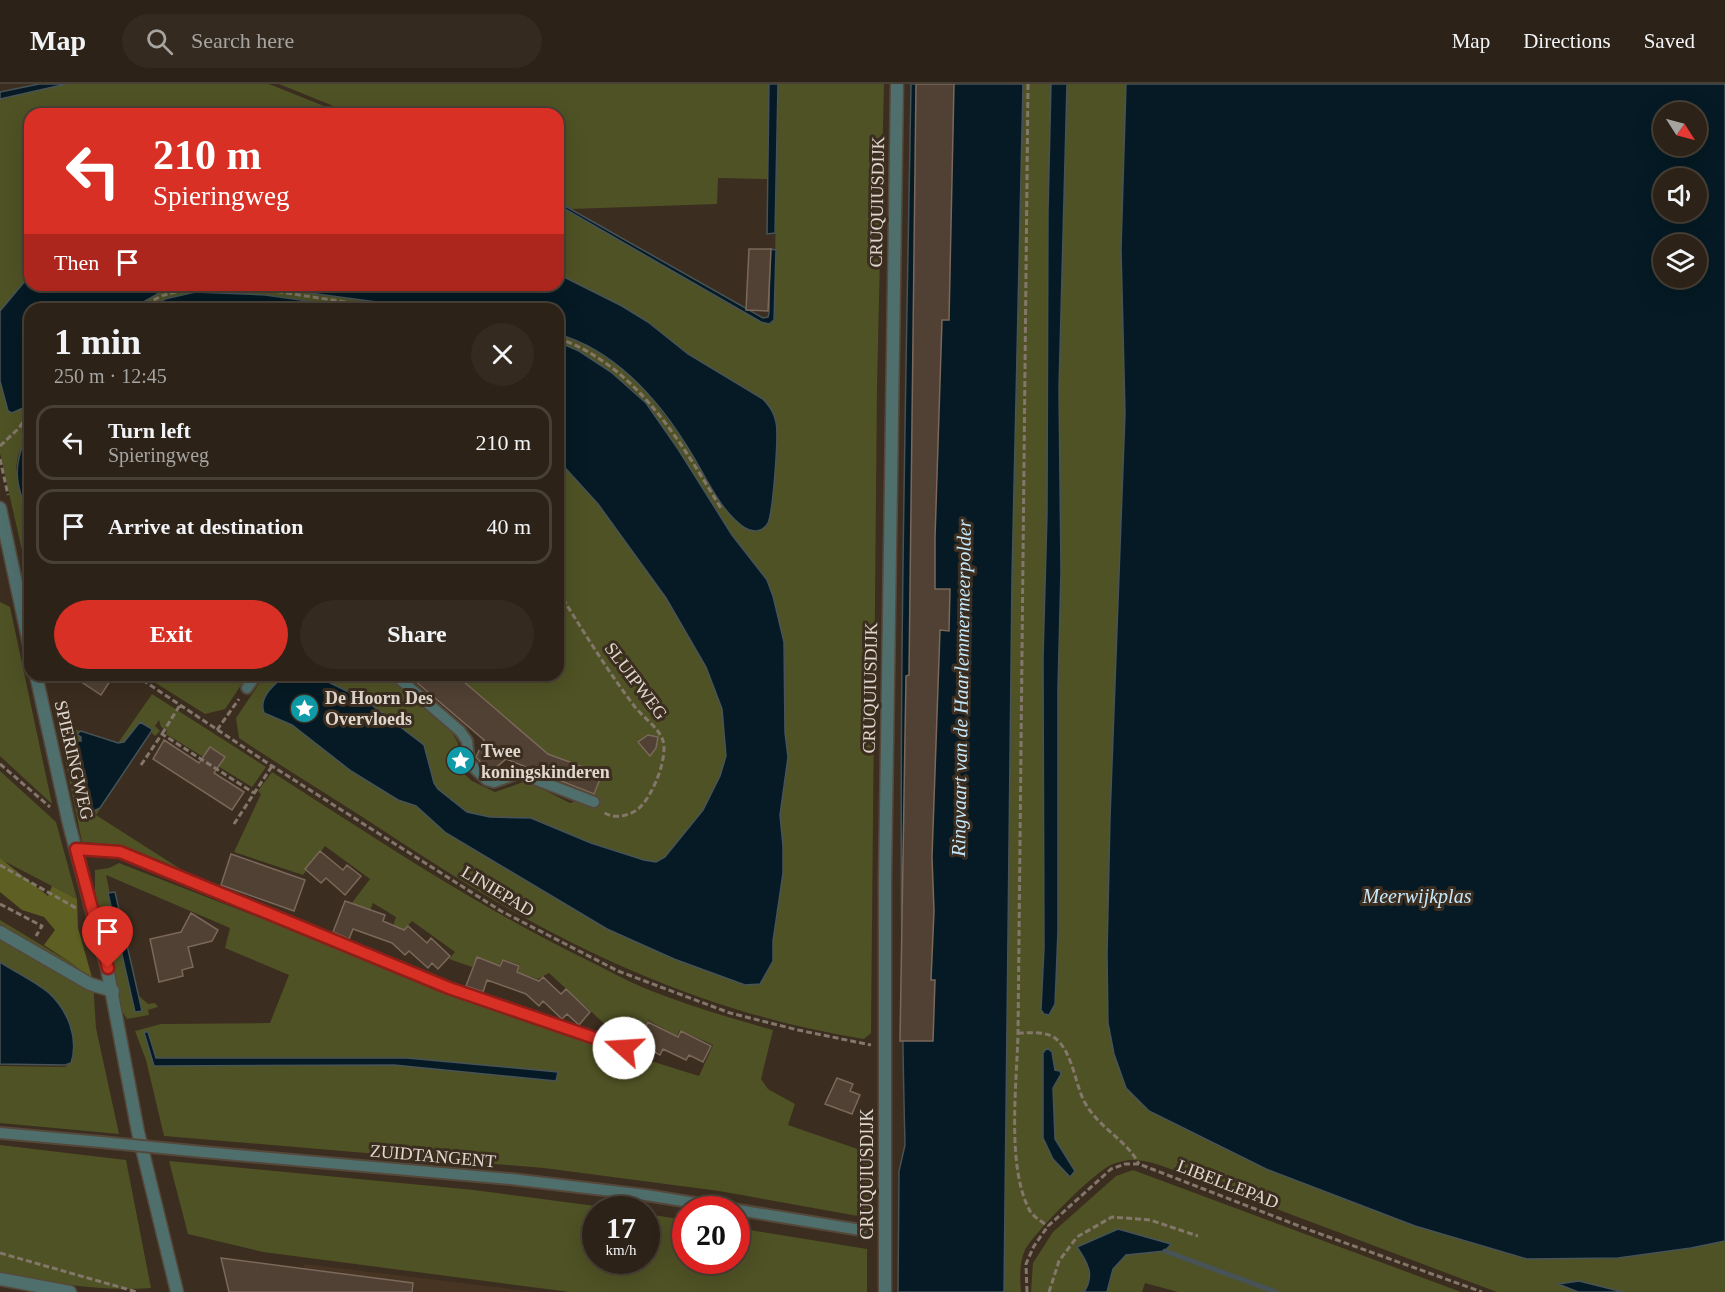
<!DOCTYPE html>
<meta charset="utf-8">
<style>
body{margin:0;font-family:"Times New Roman",serif;background:#342a20;color:#f1f3f6;height:100vh;display:flex;flex-direction:column;font-size:22px;white-space:nowrap}
*{box-sizing:border-box;margin:0}
p{font-size:20px;color:#a6a4a1}
.icon{flex:none;width:33px;height:33px;fill:none;stroke:currentColor;stroke-width:2;stroke-linecap:round;stroke-linejoin:round}
.map{position:relative;flex:1;overflow:hidden}
.side{position:absolute;left:24px;top:219px;width:540px;height:378px;display:flex;flex-direction:column;background:#2c2217;border-radius:18px;box-shadow:0 6px 24px #0002,0 0 0 2px #483f36}
.side>*{flex:none}
.top-card{position:absolute;left:24px;top:24px;width:540px;height:183px;border-radius:18px;box-shadow:0 6px 24px #0002,0 0 0 2px #483f36;background:#d93025;color:#fff;overflow:hidden}
.needle{width:39px;rotate:126deg}
.fabs{position:absolute;left:1653px;top:18px;display:grid;gap:12px}
.fabs a{display:grid;place-items:center;width:54px;height:54px;border-radius:50%;background:#2c2217;box-shadow:0 6px 24px #0002,0 0 0 2px #483f36;font-size:30px}
.speed{position:absolute;left:582px;top:1112px;display:flex;gap:12px;font-size:30px;font-weight:700;text-align:center}
.speed>*{display:grid;place-content:center;width:78px;height:78px;border-radius:50%;background:#2c2217;box-shadow:0 6px 24px #0002,0 0 0 2px #483f36;line-height:1}
.speed small{font-size:15px;font-weight:400}
.speed .limit{border:9px solid #d22;background:#fff;color:#111}
.pin{position:absolute;display:grid;place-items:center;width:51px;height:51px;color:#fff;margin:-62px -26px;border-radius:50% 50% 50% 0;rotate:-45deg;box-shadow:0 0 6px #0007}
.pin .icon{rotate:45deg}
.me{position:absolute;width:66px;margin:-33px;rotate:289deg;stroke-linejoin:round;filter:drop-shadow(0 0 4px #0008)}
.turn{display:flex;align-items:center;gap:21px;height:126px;padding:0 30px;font-size:27px}
.turn .icon{width:78px;height:78px;stroke-width:2.5}
.turn b{display:block;font-size:42px;line-height:51px}
.then{display:flex;align-items:center;height:57px;padding:0 30px;background:#0003;gap:12px;font-size:22px}
.round{display:grid;place-items:center;flex:none;width:63px;height:63px;border-radius:32px;background:#342a20}
.overview{display:flex;align-items:center;justify-content:space-between;height:102px;padding:0 30px}
h1{font-size:36px;font-weight:600;line-height:45px}
.cta{display:flex;gap:12px;margin-top:auto;padding:12px 30px}
.cta a{flex:1;height:69px;border-radius:36px;background:#d93025;color:#fff;font-size:24px;font-weight:600;line-height:69px;text-align:center}
.cta a+a{background:#342a20;color:#f1f3f6}
ul{padding:0;list-style:none}
li{display:flex;align-items:center;gap:18px;height:75px;margin:0 12px 9px;padding:0 18px;border:3px solid #483f36;border-radius:18px}
li div{flex:1}
li b{display:block;font-size:22px}
li em{font-style:normal}
header{display:flex;align-items:center;gap:36px;box-sizing:border-box;height:84px;padding:0 30px;background:#2c2217;border-bottom:2px solid #483f36}
header strong{font-size:28px}
nav{display:flex;gap:33px;margin-inline-start:auto;font-size:21px}
.search{width:420px;height:54px;background:#342a20;display:flex;align-items:center;gap:15px;box-sizing:border-box;padding:0 21px;border-radius:33px;color:#a6a4a1;font-size:22px}
.map>svg:first-child{display:block}
.built{fill:#473422}
.green{fill:#4f5224}
.forest{fill:#5d6022}
.water{fill:#051a24;stroke:#475357;stroke-width:1.5;fill-rule:evenodd}
.lines{fill:none;stroke-linecap:round;stroke-linejoin:round}
.stream{stroke:#475357;stroke-width:5}
.building{fill:#514134;stroke:#7a685a;stroke-width:1.5}
.service-casing{stroke:#55483b;stroke-width:14}
.minor-casing{stroke:#55483b;stroke-width:15}
.tertiary-casing{stroke:#55483b;stroke-width:15}
.path{stroke:#83776b;stroke-width:3;stroke-dasharray:6 3;stroke-linecap:butt}
.service{stroke:#4f6f6d;stroke-width:10}
.minor{stroke:#4f6f6d;stroke-width:12}
.tertiary{stroke:#4f6f6d;stroke-width:12}
.service-bridge-casing{stroke:#55483b;stroke-width:14;stroke-linecap:butt}
.service-bridge{stroke:#4f6f6d;stroke-width:10}
.route-casing{stroke:#8d1f18;stroke-width:15}
.route{stroke:#d93025;stroke-width:10}
.labels{text-anchor:middle;dominant-baseline:central;stroke-width:6;stroke-linejoin:round;paint-order:stroke}
.street-label{font-size:18px;fill:#e0d7ce;stroke:#3b2d1f}
.poi-label{font-size:18px;font-weight:bold;fill:#e0d7ce;stroke:#3b2d1f;text-anchor:start}
.water-label{font-size:20px;font-style:italic;fill:#c5e9fc;stroke:#3b2d1f}
</style>
<header>
<strong>Map</strong>
<div class="search"><svg class="icon" aria-label="search" viewBox="0 0 24 24"><circle cx="10" cy="10" r="6"/><path d="M15 15l6 6"/></svg>Search here</div>
<nav><a>Map</a><a>Directions</a><a>Saved</a></nav>
</header>
<div class="map">
<svg width="1725" height="1208" viewBox="0 0 1725 1208">
<rect width="100%" height="100%" fill="#3b2d1f"/>
<path class="built" d="M 304,1180 L 536,1208 L 300,1208 Z"/>
<path class="green" d="M 66,0 L 269,0 L 344,30 L 30,30 L 30,191 L 0,227 L 0,15 Z
M 279,0 L 769,0 L 768,95 L 718,94 L 717,120 L 571,125 L 558,118 L 558,30 L 353,30 Z
M 778,0 L 884,0 L 877,302 L 871,949 L 864,955 C 728,934 598,879 480,808 C 427,776 376,741 323,708 C 295,690 267,673 239,654 L 236,634 L 265,591 L 285,591 L 275,600 L 264,629 L 292,641 L 351,687 L 398,716 L 416,722 L 446,749 L 607,845 L 674,875 L 745,901 L 760,900 L 773,877 L 773,857 L 783,789 L 783,762 L 780,731 L 788,673 L 767,496 L 732,451 L 678,365 L 646,319 L 632,305 L 579,267 L 558,258 L 558,250 L 586,261 L 621,284 L 644,305 L 686,360 L 768,438 C 772,413 784,347 772,326 C 770,322 766,318 763,315 L 688,270 L 648,238 L 622,222 L 558,190 L 558,121 L 761,238 L 770,240 L 774,235 Z
M 1023,0 L 1126,0 L 1121,165 L 1125,329 L 1110,734 L 1108,939 L 1150,1027 L 1266,1085 L 1415,1142 L 1527,1175 L 1618,1174 L 1691,1164 L 1725,1157 L 1725,1208 L 1497,1208 L 1165,1083 C 1147,1077 1130,1072 1111,1081 C 1092,1090 1035,1148 1025,1166 C 1019,1179 1020,1194 1021,1208 L 1004,1208 L 1012,494 Z
M 189,201 L 250,201 L 429,225 L 364,225 L 265,211 L 221,208 L 195,208 L 165,215 L 149,225 L 131,225 L 161,208 Z
M 0,297 L 8,327 L 12,329 L 23,324 L 30,318 L 30,341 L 18,372 L 16,384 L 30,436 L 30,502 L 0,369 Z
M 558,376 L 598,420 L 666,514 L 706,582 L 722,625 L 726,672 L 720,692 L 703,726 L 665,773 L 656,778 L 644,776 L 591,759 L 531,734 L 489,733 L 467,728 L 438,705 L 434,699 L 424,661 L 365,616 L 314,591 L 383,591 L 397,599 L 450,645 L 458,659 L 458,678 L 463,689 L 472,697 L 495,708 L 526,697 L 570,719 L 596,712 L 507,675 L 492,687 L 486,685 L 476,674 L 484,656 L 408,591 L 558,591 Z
M 0,518 L 10,523 L 52,720 L 0,672 Z
M 143,591 L 197,591 L 213,599 L 229,591 L 248,591 L 225,625 L 205,630 Z
M 152,610 L 266,683 L 252,703 L 166,650 L 167,646 L 161,643 L 159,636 L 155,642 L 160,647 L 155,652 L 151,648 L 96,731 L 182,786 L 121,761 L 82,758 L 58,640 L 118,659 Z
M 0,687 L 56,738 L 77,815 L 0,775 Z
M 272,688 C 375,754 476,822 587,876 C 606,885 625,896 644,904 C 686,921 730,934 773,946 L 761,995 L 768,1005 L 795,1020 L 788,1041 L 869,1069 L 869,1134 L 719,1107 L 544,1084 L 164,1052 L 146,976 L 135,947 L 161,940 L 270,939 L 289,891 L 225,864 L 230,844 L 106,791 L 135,928 L 142,926 L 138,911 L 148,920 L 155,919 L 158,923 L 148,926 L 149,931 L 127,935 L 122,927 L 95,817 L 95,786 L 109,784 L 119,779 L 463,913 L 635,972 L 699,992 L 713,961 L 680,946 L 677,952 L 648,936 L 643,944 L 621,933 L 609,944 L 549,889 L 538,895 L 518,888 L 520,881 L 503,875 L 499,881 L 477,873 L 472,883 L 449,875 L 455,868 L 412,837 L 402,848 L 392,845 L 396,833 L 373,819 L 370,826 L 351,820 L 370,795 L 325,762 L 303,791 L 234,768 L 261,710 L 258,707 Z
M 0,836 L 73,880 L 93,897 L 96,944 L 119,1050 L 0,1039 L 0,982 L 65,983 L 71,978 L 74,969 L 72,946 L 0,880 Z
M 0,1061 L 126,1076 L 151,1204 C 101,1208 50,1199 0,1188 Z
M 169,1077 L 474,1106 L 618,1125 L 596,1125 L 596,1176 L 646,1176 L 647,1130 L 685,1136 L 686,1176 L 736,1176 L 737,1144 L 867,1165 L 867,1208 L 570,1208 L 263,1168 L 188,1150 Z
M 1133,1086 L 1461,1208 L 1178,1208 L 1145,1199 L 1142,1208 L 1107,1208 L 1113,1185 L 1126,1171 L 1165,1167 L 1171,1160 L 1118,1145 L 1089,1181 L 1091,1198 L 1084,1208 L 1031,1208 L 1033,1179 L 1053,1148 L 1116,1092 Z"/>
<path class="forest" d="M 0,774 L 48,812 L 52,802 L 77,815 L 78,844 L 93,897 L 73,880 L 44,861 L 55,846 L 44,833 L 22,826 L 0,808 Z"/>
<path class="water" d="M 39,0 L 66,0 L 0,15 L 0,8 Z
M 769,0 L 778,0 L 775,149 L 767,150 Z
M 911,0 L 1023,0 L 1012,494 L 1004,1208 L 898,1208 L 899,1087 L 905,1061 C 896,707 905,354 911,0 Z
M 1051,0 L 1067,0 L 1059,305 L 1061,487 L 1058,604 L 1058,847 L 1055,920 L 1049,931 L 1044,930 L 1041,926 L 1044,864 L 1043,574 L 1047,431 L 1048,127 Z
M 1126,0 L 1725,0 L 1725,1157 L 1691,1164 L 1618,1174 L 1527,1175 L 1415,1142 L 1266,1085 L 1149,1027 L 1126,1004 L 1114,970 L 1108,939 L 1107,870 L 1110,734 L 1125,329 L 1121,165 ZM 1664,28 L 1696,28 L 1696,62 L 1664,62 ZM 1664,94 L 1696,94 L 1696,128 L 1664,128 ZM 1664,160 L 1696,160 L 1696,194 L 1664,194 Z
M 558,118 L 763,234 L 768,233 L 769,229 L 770,165 L 776,166 L 774,236 L 769,240 L 761,238 L 558,121 Z
M 558,190 L 622,222 L 648,238 L 688,270 L 763,315 C 770,323 774,328 776,338 C 779,351 773,428 768,439 C 763,448 753,449 745,444 C 722,429 707,396 694,374 C 663,321 619,268 558,250 L 558,225 L 429,225 L 250,201 L 558,201 Z
M 30,191 L 30,201 L 189,201 L 161,208 L 131,225 L 30,225 L 30,318 L 23,324 L 12,329 L 8,327 L 0,297 L 0,227 Z
M 195,208 L 265,211 L 364,225 L 149,225 L 165,215 Z
M 558,258 L 579,267 L 611,288 L 646,319 L 678,365 L 732,451 L 767,496 L 773,512 L 784,558 L 785,649 L 788,673 L 780,731 L 783,762 L 783,789 L 773,857 L 773,877 L 760,900 L 745,901 L 674,875 L 607,845 L 446,749 L 416,722 L 398,716 L 351,687 L 292,641 L 264,629 C 258,613 274,601 285,591 L 314,591 L 365,616 L 424,661 L 434,699 L 438,705 L 467,728 L 490,733 L 531,734 L 591,759 L 644,776 L 656,778 L 665,773 L 703,726 L 720,692 L 726,672 L 722,625 L 706,583 L 666,514 L 598,420 L 558,376 Z
M 30,341 L 30,436 C 13,393 13,384 30,341 Z
M 140,638 L 152,645 L 151,648 L 100,724 L 94,727 C 84,712 76,676 76,657 L 81,657 L 81,653 L 77,650 L 81,647 L 118,659 L 124,658 Z
M 115,808 L 142,927 L 135,928 L 108,809 Z
M 0,878 C 15,888 35,897 49,909 C 68,927 79,954 71,979 L 65,981 L 0,980 Z
M 144,948 L 148,948 L 156,974 L 407,974 L 558,988 L 556,997 L 394,981 L 154,982 Z
M 1047,964 L 1052,968 L 1055,986 L 1060,987 L 1061,990 L 1053,1004 L 1055,1055 L 1075,1087 L 1070,1093 L 1053,1075 L 1043,1054 L 1043,969 Z
M 1118,1145 L 1171,1160 L 1165,1167 L 1126,1171 L 1113,1185 L 1107,1208 L 1084,1208 C 1095,1191 1088,1179 1077,1163 Z
M 1579,1197 L 1623,1208 L 1578,1208 L 1558,1200 Z"/>
<g class="lines">
<path class="stream" d="M 1165,1167 L 1276,1208"/>
</g>
<path class="building" d="M 916,0 L 954,0 L 949,236 L 942,236 L 935,454 L 935,505 L 950,505 L 949,547 L 940,546 L 932,773 L 934,827 L 931,896 L 935,896 L 933,957 L 900,957 L 906,592 L 909,591 Z
M 749,165 L 771,165 L 768,227 L 746,226 Z
M 71,591 L 114,591 L 101,611 Z
M 408,591 L 456,591 L 548,670 L 602,690 L 594,710 L 506,675 L 492,687 L 486,685 L 476,673 L 484,656 Z
M 648,651 L 658,653 L 656,664 L 650,672 L 638,658 Z
M 164,656 L 199,679 L 210,663 L 225,673 L 214,689 L 244,708 L 232,726 L 153,675 Z
M 320,767 L 343,786 L 347,781 L 361,792 L 345,811 L 326,794 L 321,799 L 305,785 Z
M 231,770 L 305,796 L 294,827 L 221,801 Z
M 345,817 L 385,831 L 383,837 L 404,846 L 408,842 L 427,859 L 431,854 L 450,872 L 438,885 L 432,879 L 428,884 L 409,867 L 405,871 L 392,859 L 353,845 L 349,855 L 333,848 Z
M 191,829 L 218,846 L 212,857 L 188,863 L 193,883 L 182,886 L 183,892 L 159,898 L 150,855 L 181,848 Z
M 477,873 L 500,882 L 503,876 L 519,882 L 517,888 L 539,897 L 543,893 L 561,910 L 566,905 L 590,928 L 579,941 L 567,930 L 562,935 L 543,917 L 539,922 L 526,910 L 487,896 L 483,908 L 466,902 Z
M 648,938 L 678,953 L 681,947 L 711,962 L 703,978 L 689,971 L 686,976 L 663,965 L 660,971 L 637,959 Z
M 837,994 L 853,1000 L 850,1007 L 860,1011 L 852,1030 L 825,1020 Z
M 221,1174 L 413,1199 L 412,1208 L 229,1208 Z"/>
<g class="lines">
<defs>
<path id="service" d="M 395,591 L 460,647 L 467,657 L 469,679 L 487,696 L 494,698 L 519,689 L 594,718
M 247,604 L 256,591
M 76,765 L 120,768 L 449,904 L 624,964
M 0,1049 L 101,1058
M 203,1068 L 511,1095 L 646,1111 L 861,1146"/>
<path id="minor" d="M 0,848 L 90,900 L 113,907
M 0,1195 L 70,1208"/>
<path id="tertiary" d="M 0,424 L 30,564
M 36,591 L 69,740 L 107,884 L 138,1048 L 177,1208
M 885,1208 L 885,796 L 897,0"/>
</defs>
<use href="#service" class="service-casing"/>
<use href="#minor" class="minor-casing"/>
<use href="#tertiary" class="tertiary-casing"/>
<path class="path" d="M 1028,0 L 1018,949 C 1017,998 1006,1084 1030,1127 C 1034,1133 1042,1138 1048,1142
M 138,225 L 161,212 L 190,204 L 213,202 L 273,207 L 392,225
M 558,254 C 638,283 680,357 722,426
M 0,362 L 19,344 L 30,328
M 0,375 L 8,411
M 558,507 C 582,545 605,583 632,619 C 640,631 656,641 662,654 C 670,671 652,714 638,725 C 627,733 614,735 603,728
M 135,591 L 272,682 L 501,827 L 618,887 L 730,929 L 798,946 L 871,961
M 217,646 L 239,615
M 162,650 L 180,621
M 0,680 L 50,723
M 141,681 L 162,650 L 254,709
M 234,740 L 272,682
M 0,781 L 76,824
M 0,820 L 42,842 L 36,852
M 1018,949 C 1030,949 1045,947 1055,954 C 1072,967 1075,999 1084,1017 C 1098,1044 1126,1055 1139,1080
M 0,1169 L 137,1208
M 1027,1208 L 1026,1180 L 1034,1162 L 1048,1142 L 1111,1085 L 1125,1080 L 1139,1080 L 1312,1147 L 1482,1208
M 1049,1208 L 1059,1177 L 1077,1153 L 1112,1133 L 1150,1136 L 1198,1152"/>
<use href="#service" class="service"/>
<use href="#minor" class="minor"/>
<use href="#tertiary" class="tertiary"/>
<defs>
<path id="service-bridge" d="M 101,1058 L 203,1068"/>
</defs>
<use href="#service-bridge" class="service-bridge-casing"/>
<use href="#service-bridge" class="service-bridge"/>
</g>
<g class="lines">
<defs>
<path id="route" d="M 108,884 L 76,765 L 120,768 L 449,904 L 624,964"/>
</defs>
<use href="#route" class="route-casing"/>
<use href="#route" class="route"/>
</g>
<defs>
<symbol id="sight-disc" viewBox="-11 -11 22 22"><circle r="9.5" fill="#0f9aa8" stroke="#3b2d1f"/><path d="M0-6L1.8-2.2L6-1.7L2.9 1.2L3.7 5.4L0 3.3L-3.7 5.4L-2.9 1.2L-6-1.7L-1.8-2.2Z" fill="#fff"/></symbol>
</defs>
<g fill-rule="evenodd">
<use href="#sight-disc" x="288" y="608" width="33" height="33"/>
<use href="#sight-disc" x="444" y="660" width="33" height="33"/>
</g>
<g class="labels">
<g class="street-label">
<text transform="translate(877 118) rotate(-89)">CRUQUIUSDIJK</text>
<text transform="translate(636 597) rotate(53)">SLUIPWEG</text>
<text transform="translate(870 604) rotate(-89)">CRUQUIUSDIJK</text>
<text transform="translate(74 676) rotate(77)">SPIERINGWEG</text>
<text transform="translate(498 807) rotate(31)">LINIEPAD</text>
<text transform="translate(433 1072) rotate(5)">ZUIDTANGENT</text>
<text transform="translate(867 1090) rotate(-90)">CRUQUIUSDIJK</text>
<text transform="translate(1228 1100) rotate(21)">LIBELLEPAD</text>
</g>
<g class="poi-label">
<text x="325" y="614">De Hoorn Des<tspan x="325" dy="21">Overvloeds</tspan></text>
<text x="481" y="667">Twee<tspan x="481" dy="21">koningskinderen</tspan></text>
</g>
<g class="water-label">
<text transform="translate(961 604) rotate(-89)">Ringvaart van de Haarlemmermeerpolder</text>
<text x="1417" y="812">Meerwijkplas</text>
</g>
</g>
</svg>
<div class="fabs">
<a><svg class="needle" viewBox="-14 -14 28 28"><path d="M0-13l5 13h-10z" fill="#e53935"/><path d="M0 13l5-13h-10z" fill="#a6a4a1"/></svg></a>
<a><svg class="icon" aria-label="sound" viewBox="0 0 24 24"><path d="M4 9h4l5-4v14l-5-4H4zM17 9q2 3 0 6"/></svg></a>
<a><svg class="icon" aria-label="layers" viewBox="0 0 24 24"><path d="M12 4l9 5-9 5-9-5zM3 14l9 5 9-5"/></svg></a>
</div>
<div class="speed"><div>17<small>km/h</small></div><div class="limit">20</div></div>
<div class="pin" style="left:108px;top:884px;background:#d93025"><svg class="icon" aria-label="arrive" viewBox="0 0 24 24"><path d="M6 21V4h12l-3 4 3 4H6"/></svg></div>
<svg class="me" style="left:624px;top:964px" viewBox="-20 -20 40 40"><circle r="19" fill="#fff"/><path d="M0-13L10 11 0 6-10 11z" fill="#d93025"/></svg>
<div class="top-card">
<div class="turn"><svg class="icon" aria-label="left" viewBox="0 0 24 24"><path d="M17 20v-9H6M10 6l-5 5 5 5"/></svg><div><b>210 m</b>Spieringweg</div></div>
<div class="then">Then<svg class="icon" aria-label="arrive" viewBox="0 0 24 24"><path d="M6 21V4h12l-3 4 3 4H6"/></svg></div>
</div>
<section class="side">
<div class="overview"><div><h1>1 min</h1><p>250 m · 12:45</p></div><a class="round"><svg class="icon" aria-label="close" viewBox="0 0 24 24"><path d="M6 6l12 12M18 6L6 18"/></svg></a></div>
<ul>
<li><svg class="icon" aria-label="left" viewBox="0 0 24 24"><path d="M17 20v-9H6M10 6l-5 5 5 5"/></svg><div><b>Turn left</b><p>Spieringweg</p></div><em>210 m</em></li>
<li><svg class="icon" aria-label="arrive" viewBox="0 0 24 24"><path d="M6 21V4h12l-3 4 3 4H6"/></svg><div><b>Arrive at destination</b></div><em>40 m</em></li>
</ul>
<div class="cta"><a>Exit</a><a>Share</a></div>
</section>
</div>
